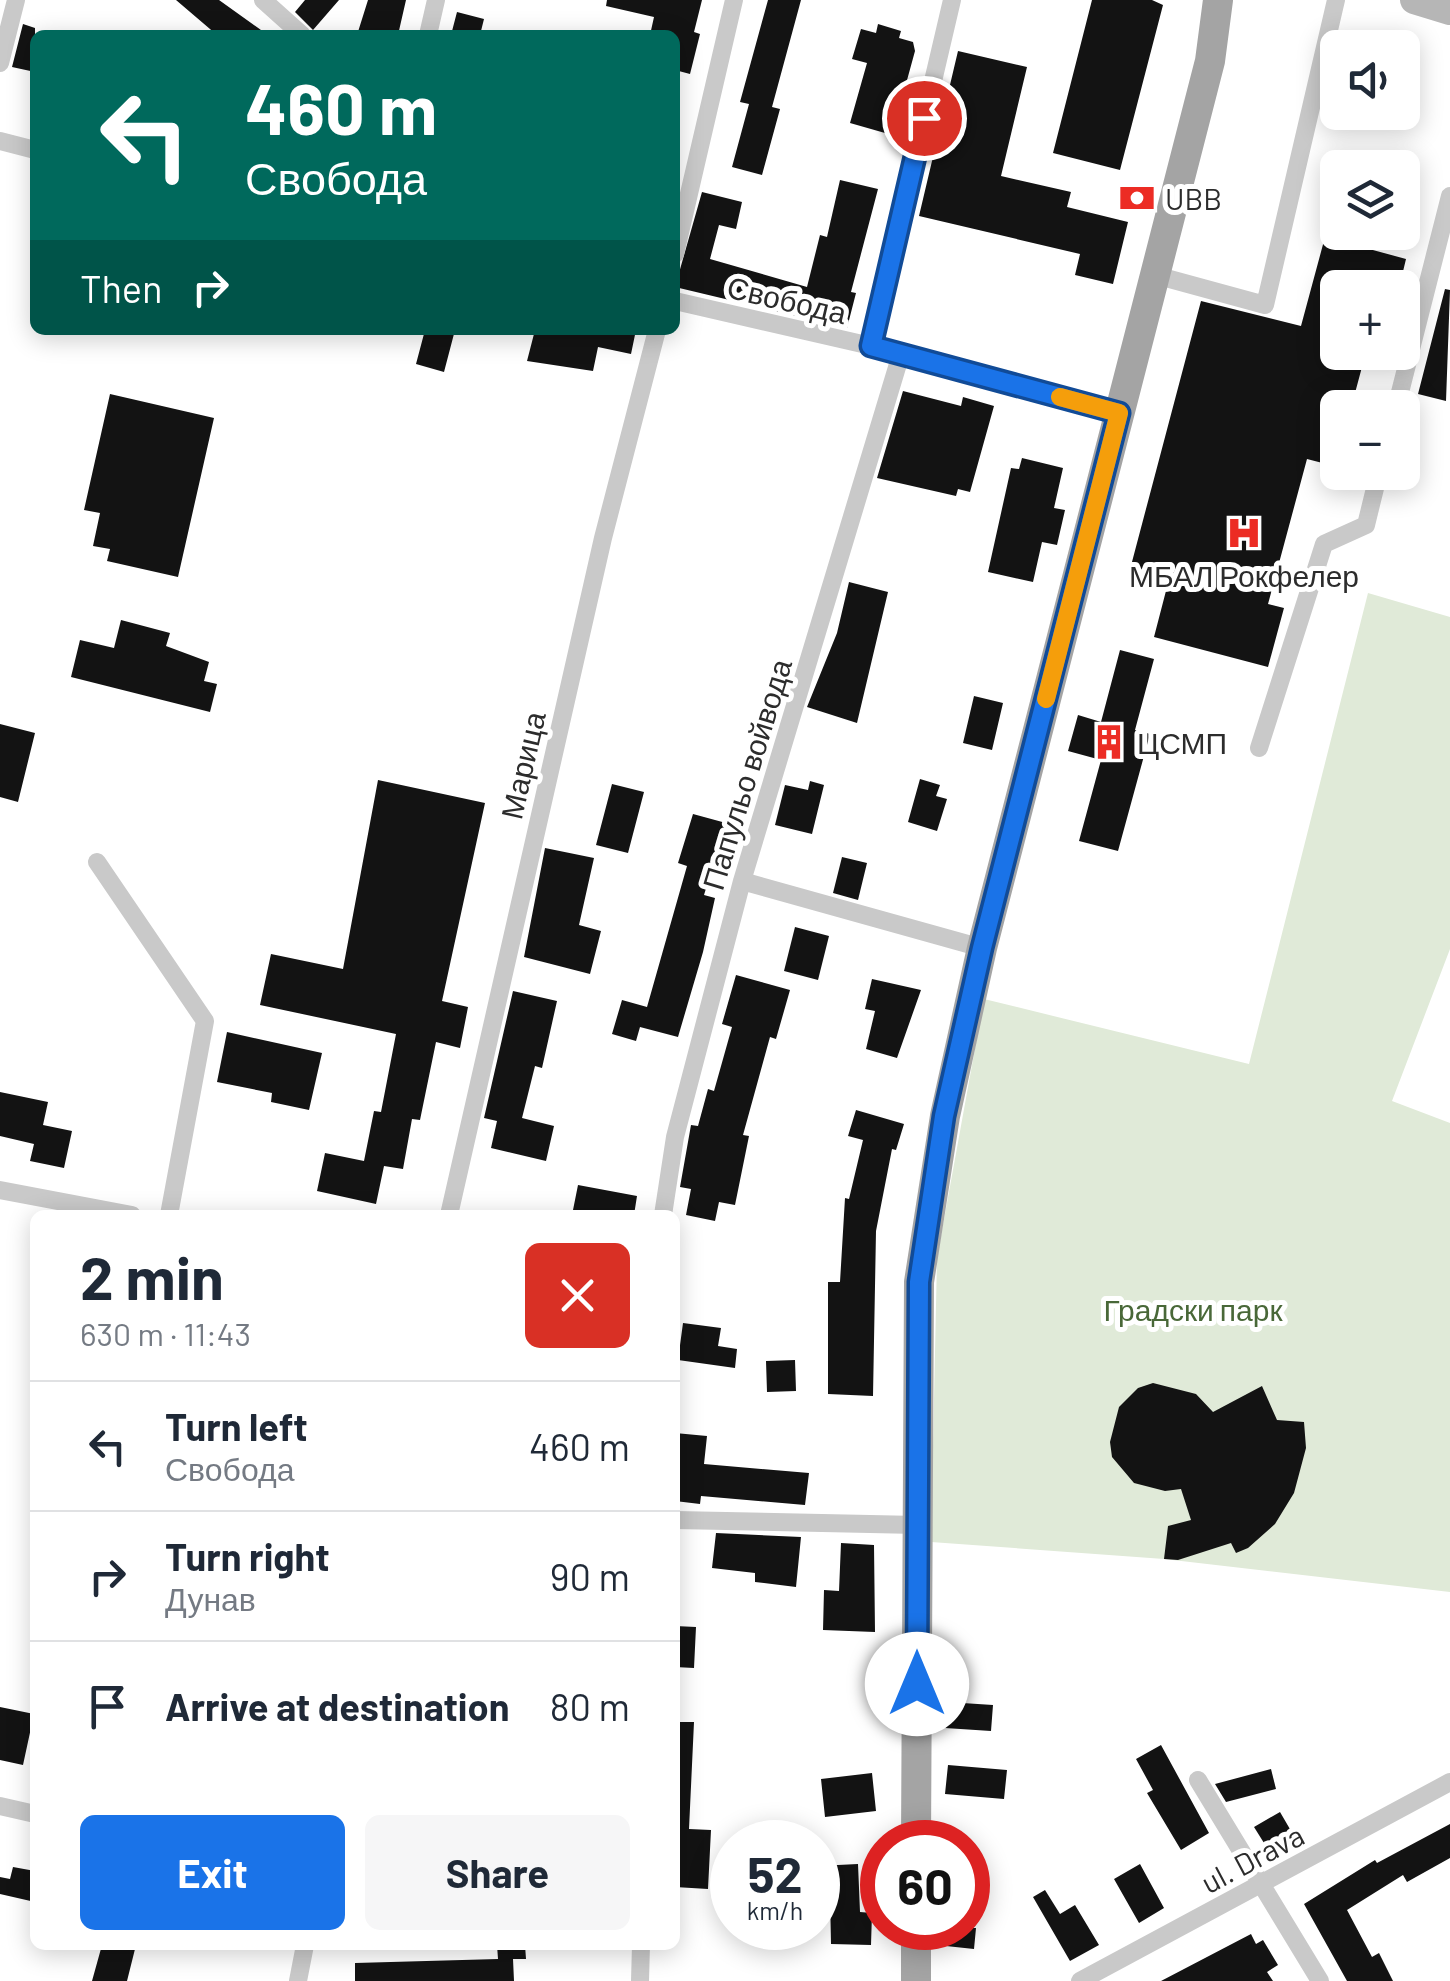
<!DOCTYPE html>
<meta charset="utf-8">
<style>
body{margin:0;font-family:Barlow,sans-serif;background:#f6f6f7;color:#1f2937;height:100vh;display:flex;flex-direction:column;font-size:38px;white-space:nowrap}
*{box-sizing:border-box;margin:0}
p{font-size:32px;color:#747a83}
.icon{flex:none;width:55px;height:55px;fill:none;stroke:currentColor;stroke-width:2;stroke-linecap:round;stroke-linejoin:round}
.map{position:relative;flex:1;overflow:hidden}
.panel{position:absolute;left:30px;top:1210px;width:650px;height:740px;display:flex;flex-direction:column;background:#fff;border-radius:15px;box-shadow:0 5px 25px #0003}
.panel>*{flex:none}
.top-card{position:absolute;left:30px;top:30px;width:650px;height:305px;border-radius:15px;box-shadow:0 5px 25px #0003;background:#00695c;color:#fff;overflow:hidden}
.buttons{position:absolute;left:1320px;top:30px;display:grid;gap:20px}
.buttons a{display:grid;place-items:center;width:100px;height:100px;border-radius:15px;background:#fff;box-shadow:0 5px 25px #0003;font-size:50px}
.speed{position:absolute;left:710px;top:1820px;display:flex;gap:20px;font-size:50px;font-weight:700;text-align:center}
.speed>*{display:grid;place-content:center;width:130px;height:130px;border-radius:50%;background:#fff;box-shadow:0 5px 25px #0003;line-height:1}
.speed small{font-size:25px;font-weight:400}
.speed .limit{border:15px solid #d22;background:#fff;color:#111}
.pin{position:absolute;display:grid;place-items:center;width:85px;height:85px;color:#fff;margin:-42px;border:5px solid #fff;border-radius:50%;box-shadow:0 2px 10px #0007}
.me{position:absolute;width:110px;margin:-55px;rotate:0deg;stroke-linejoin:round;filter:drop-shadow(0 0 8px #0008)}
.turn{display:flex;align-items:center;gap:35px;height:210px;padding:0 50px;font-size:45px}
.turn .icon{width:130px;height:130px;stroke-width:2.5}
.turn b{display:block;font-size:70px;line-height:85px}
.then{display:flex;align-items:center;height:95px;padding:0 50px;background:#0003;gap:20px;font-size:38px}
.round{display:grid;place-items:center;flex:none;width:105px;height:105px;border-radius:15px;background:#f6f6f7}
.summary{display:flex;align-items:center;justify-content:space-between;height:170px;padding:0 50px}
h1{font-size:60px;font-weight:700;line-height:75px}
.button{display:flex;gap:20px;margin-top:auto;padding:20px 50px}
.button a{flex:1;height:115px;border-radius:15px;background:#1a73e8;color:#fff;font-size:40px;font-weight:700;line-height:115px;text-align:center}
.button a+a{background:#f6f6f7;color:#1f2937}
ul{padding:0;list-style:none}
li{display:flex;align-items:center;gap:30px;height:130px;padding:0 50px;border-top:2px solid #e0e1e3}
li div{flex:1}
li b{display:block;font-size:38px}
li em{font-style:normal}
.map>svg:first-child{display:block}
.green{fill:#e0ead8}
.building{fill:#131313}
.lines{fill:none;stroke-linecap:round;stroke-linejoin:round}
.street{stroke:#c9c9c9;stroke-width:18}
.secondary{stroke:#b6b6b6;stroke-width:28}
.primary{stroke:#a4a4a4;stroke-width:30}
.route-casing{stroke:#114b97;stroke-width:25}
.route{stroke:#1a73e8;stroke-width:18}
.slow{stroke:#f59e0b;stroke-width:18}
.labels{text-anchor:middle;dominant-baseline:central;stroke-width:10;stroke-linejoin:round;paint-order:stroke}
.poi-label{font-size:30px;fill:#2c2c2c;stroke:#fff;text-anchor:start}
.street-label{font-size:30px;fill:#2c2c2c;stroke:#fff}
.park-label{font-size:30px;fill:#496838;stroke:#fff}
</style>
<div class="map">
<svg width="1450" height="1981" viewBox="0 0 1450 1981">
<rect width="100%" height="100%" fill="#fff"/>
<path class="green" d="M 1368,593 L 1450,617 L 1450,949 L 1392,1101 L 1450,1123 L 1450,1592 L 1164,1559 L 931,1542 L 937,1258 L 984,999 L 1249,1064 Z"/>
<path class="building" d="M 176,0 L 219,0 L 268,35 L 217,35 Z
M 305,0 L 339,0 L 313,30 L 295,12 Z
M 368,0 L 406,0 L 398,35 L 357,35 Z
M 607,0 L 702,0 L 694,32 L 700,34 L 690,74 L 675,70 L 675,35 L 650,35 L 654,17 L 606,6 Z
M 768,0 L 801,0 L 772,107 L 780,109 L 762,175 L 732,167 L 749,104 L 740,102 Z
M 1092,0 L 1152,0 L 1163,5 L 1120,170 L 1053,153 Z
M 457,12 L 484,19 L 480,35 L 451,35 Z
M 23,24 L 35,28 L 35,72 L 12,67 Z
M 878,24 L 901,31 L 899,38 L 913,42 L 915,51 L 892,135 L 850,123 L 867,63 L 852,59 L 861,29 L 876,33 Z
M 958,51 L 1027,67 L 1001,176 L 1071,192 L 1067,207 L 1128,222 L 1113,284 L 1075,275 L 1080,254 L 919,216 Z
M 840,180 L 878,189 L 851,292 L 856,293 L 847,328 L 675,287 L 702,192 L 742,202 L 736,229 L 719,225 L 710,259 L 807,287 L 820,235 L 827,237 Z
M 1325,237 L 1406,259 L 1399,288 L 1338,288 L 1338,352 L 1366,352 L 1351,408 L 1338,408 L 1338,467 L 1307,459 L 1268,604 L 1284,608 L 1268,667 L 1154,637 L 1167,587 L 1128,577 L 1201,301 L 1301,326 Z
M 1445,289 L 1450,290 L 1446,401 L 1418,394 Z
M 425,330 L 455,330 L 444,372 L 416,364 Z
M 535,330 L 636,330 L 631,354 L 598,347 L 593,371 L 527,361 Z
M 903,391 L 961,406 L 963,397 L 994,406 L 970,492 L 958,489 L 956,496 L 877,478 Z
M 110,394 L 214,418 L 178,577 L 107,561 L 110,549 L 93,546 L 100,513 L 84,510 Z
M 1022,458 L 1063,468 L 1054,508 L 1065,510 L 1057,545 L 1042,542 L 1033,582 L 988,572 L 1011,468 L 1019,469 Z
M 849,582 L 888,592 L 857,723 L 807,707 L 837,633 Z
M 121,620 L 170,633 L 166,646 L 209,662 L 204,681 L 217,684 L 210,712 L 71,677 L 80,640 L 114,648 Z
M 1120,650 L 1154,659 L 1135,730 L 1150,734 L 1118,851 L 1079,841 L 1101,760 L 1068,751 L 1078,715 L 1101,722 Z
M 974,696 L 1003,703 L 992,750 L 963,743 Z
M 0,724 L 35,733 L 18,802 L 0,797 Z
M 920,779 L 940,785 L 936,796 L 947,799 L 937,831 L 908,822 Z
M 378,780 L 485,803 L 442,1001 L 468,1007 L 460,1048 L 436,1042 L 420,1120 L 412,1119 L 403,1169 L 384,1166 L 376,1204 L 317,1191 L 325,1153 L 364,1161 L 374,1111 L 381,1112 L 396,1034 L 260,1005 L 271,954 L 343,969 Z
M 810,781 L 824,785 L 812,834 L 775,825 L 785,785 L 808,790 Z
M 612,784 L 644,792 L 628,853 L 596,845 Z
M 693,814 L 726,823 L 704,895 L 715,898 L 703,952 L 678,1037 L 640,1027 L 636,1041 L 612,1034 L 622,1000 L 647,1007 L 687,866 L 678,863 Z
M 545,848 L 594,858 L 579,925 L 601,931 L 590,974 L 524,957 Z
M 842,857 L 867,863 L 858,900 L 833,893 Z
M 795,927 L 829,936 L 818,980 L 784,971 Z
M 736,975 L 790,990 L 776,1039 L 770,1037 L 743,1135 L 749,1136 L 735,1205 L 719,1202 L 715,1221 L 686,1215 L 691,1189 L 680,1187 L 691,1125 L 698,1126 L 708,1089 L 714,1091 L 732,1027 L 722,1024 Z
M 872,979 L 921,990 L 897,1058 L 866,1049 L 875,1011 L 865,1009 Z
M 513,991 L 557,1001 L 542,1068 L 535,1066 L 522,1118 L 554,1126 L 546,1161 L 491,1148 L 497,1121 L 484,1118 Z
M 227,1032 L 322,1053 L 309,1110 L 271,1102 L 272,1093 L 217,1082 Z
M 0,1092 L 48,1102 L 43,1125 L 72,1131 L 64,1168 L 30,1161 L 34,1144 L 0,1136 Z
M 856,1110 L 904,1124 L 896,1150 L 892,1149 L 876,1231 L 873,1396 L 828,1394 L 828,1282 L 840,1282 L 845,1198 L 849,1199 L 863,1140 L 848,1136 Z
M 578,1185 L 637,1196 L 634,1215 L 572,1215 Z
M 683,1323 L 721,1328 L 718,1346 L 737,1349 L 735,1368 L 678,1360 Z
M 795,1360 L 796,1391 L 767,1392 L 766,1361 Z
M 1153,1383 L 1196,1394 L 1213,1412 L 1262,1386 L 1277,1420 L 1304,1422 L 1306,1448 L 1294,1493 L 1275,1524 L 1248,1548 L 1236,1553 L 1231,1543 L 1178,1560 L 1164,1559 L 1168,1526 L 1191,1520 L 1181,1489 L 1165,1491 L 1134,1483 L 1112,1457 L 1110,1442 L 1119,1407 L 1138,1388 Z
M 675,1433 L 707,1436 L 704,1464 L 809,1473 L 805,1505 L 701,1496 L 700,1504 L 675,1501 Z
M 716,1533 L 801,1537 L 796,1587 L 755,1582 L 755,1573 L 712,1568 Z
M 841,1543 L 874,1545 L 875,1632 L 823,1630 L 824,1590 L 839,1591 Z
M 675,1626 L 696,1627 L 694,1668 L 675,1667 Z
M 947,1702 L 993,1705 L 991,1731 L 945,1728 Z
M 0,1707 L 34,1714 L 23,1765 L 0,1760 Z
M 675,1722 L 694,1722 L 689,1829 L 711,1830 L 708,1889 L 675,1887 Z
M 1161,1745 L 1209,1833 L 1181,1850 L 1147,1793 L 1153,1790 L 1136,1759 Z
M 948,1765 L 1007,1770 L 1004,1799 L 945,1794 Z
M 1271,1769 L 1276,1789 L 1226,1802 L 1215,1784 Z
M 872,1773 L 876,1811 L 825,1817 L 821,1779 Z
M 1280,1812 L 1294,1836 L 1269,1851 L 1254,1827 Z
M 1450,1824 L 1450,1858 L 1407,1882 L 1403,1875 L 1347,1910 L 1372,1957 L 1379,1953 L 1393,1981 L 1347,1981 L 1304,1904 L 1375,1860 L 1377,1863 Z
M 858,1864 L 860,1912 L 872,1913 L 871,1945 L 831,1944 L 830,1895 L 818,1896 L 818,1866 Z
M 1140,1864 L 1164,1908 L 1139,1923 L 1114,1879 Z
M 13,1867 L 35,1871 L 35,1902 L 0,1894 L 0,1877 L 10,1879 Z
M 1045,1890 L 1060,1914 L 1075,1905 L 1099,1945 L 1070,1961 L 1033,1897 Z
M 948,1928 L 976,1928 L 974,1949 L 946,1946 Z
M 1251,1934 L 1256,1944 L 1263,1940 L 1278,1965 L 1267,1972 L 1273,1981 L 1161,1981 Z
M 102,1945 L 136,1945 L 127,1981 L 92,1981 Z
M 497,1945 L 525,1945 L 526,1959 L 513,1959 L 514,1981 L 355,1981 L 355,1963 L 498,1959 Z"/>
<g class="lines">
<path class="street" d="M 263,0 L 302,35
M 428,35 L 436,0
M 0,63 L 16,0
M 0,141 L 35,150
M 675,254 L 734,0
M 1155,275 L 1265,305 L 1336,0
M 675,301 L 871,346 L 1119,413
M 871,346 L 952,0
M 1396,408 L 1450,196
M 1259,748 L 1324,544 L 1366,525 L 1379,472
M 97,862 L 205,1021 L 169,1215
M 742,881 L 982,948
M 0,1190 L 132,1215
M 449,1215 L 603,538 L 657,330
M 663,1215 L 675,1137 L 742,881 L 901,354
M 675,1520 L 918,1525
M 1198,1780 L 1320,1981
M 0,1806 L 35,1814
M 298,1981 L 305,1945
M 640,1981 L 641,1945
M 1080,1981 L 1450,1782"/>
<path class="secondary" d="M 1414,0 L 1450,11"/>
<path class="primary" d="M 916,1842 L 919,1282 L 945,1116 L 982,948 L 1210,61 L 1218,0
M 916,1981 L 916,1928"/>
</g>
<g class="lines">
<defs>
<path id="route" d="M 917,1684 L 919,1282 L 944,1116 L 982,948 L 1119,413 L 871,346 L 924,118"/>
</defs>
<use href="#route" class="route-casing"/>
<use href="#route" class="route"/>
<path class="slow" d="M 1046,699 L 1119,413 L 1060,397"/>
</g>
<defs>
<symbol id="bank-bare" viewBox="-9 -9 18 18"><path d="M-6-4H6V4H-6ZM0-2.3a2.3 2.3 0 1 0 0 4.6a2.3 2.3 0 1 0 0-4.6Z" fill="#ec2c24" stroke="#fff" stroke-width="2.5" paint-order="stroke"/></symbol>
<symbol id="hospital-bare" viewBox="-9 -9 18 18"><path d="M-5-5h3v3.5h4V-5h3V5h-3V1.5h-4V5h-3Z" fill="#ec2c24" stroke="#fff" stroke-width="2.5" paint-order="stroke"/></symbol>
<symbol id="building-bare" viewBox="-9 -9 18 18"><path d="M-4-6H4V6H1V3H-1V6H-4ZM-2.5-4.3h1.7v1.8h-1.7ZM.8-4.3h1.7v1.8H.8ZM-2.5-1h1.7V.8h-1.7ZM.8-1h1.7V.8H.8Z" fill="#ec2c24" stroke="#fff" stroke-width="2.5" paint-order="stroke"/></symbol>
</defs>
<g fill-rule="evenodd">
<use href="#bank-bare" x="1112" y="173" width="50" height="50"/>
<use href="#hospital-bare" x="1219" y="508" width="50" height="50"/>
<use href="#building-bare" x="1084" y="717" width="50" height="50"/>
</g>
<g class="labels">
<g class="poi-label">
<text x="1165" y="198">UBB</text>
<text x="1244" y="575" text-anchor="middle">МБАЛ Рокфелер</text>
<text x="1137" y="742">ЦСМП</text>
</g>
<g class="street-label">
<text transform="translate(787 299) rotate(13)">Свобода</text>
<text transform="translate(522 765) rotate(-77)">Марица</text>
<text transform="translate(746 774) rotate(-73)">Папульо войвода</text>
<text transform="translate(1252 1858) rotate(-28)">ul. Drava</text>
</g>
<g class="park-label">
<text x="1193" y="1309">Градски парк</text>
</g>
</g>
</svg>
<div class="buttons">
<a><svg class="icon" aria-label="sound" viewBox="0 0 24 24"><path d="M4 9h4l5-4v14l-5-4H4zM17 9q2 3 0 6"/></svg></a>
<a><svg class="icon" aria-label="layers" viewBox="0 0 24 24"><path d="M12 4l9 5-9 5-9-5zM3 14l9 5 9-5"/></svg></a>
<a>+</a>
<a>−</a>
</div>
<div class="speed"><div>52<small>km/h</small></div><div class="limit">60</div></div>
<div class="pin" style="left:924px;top:118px;background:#d93025"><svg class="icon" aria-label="arrive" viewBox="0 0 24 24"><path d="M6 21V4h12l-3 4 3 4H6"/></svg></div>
<svg class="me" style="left:917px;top:1684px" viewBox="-20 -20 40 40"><circle r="19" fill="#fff"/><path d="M0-13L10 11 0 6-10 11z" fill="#1a73e8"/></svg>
<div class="top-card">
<div class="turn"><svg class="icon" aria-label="left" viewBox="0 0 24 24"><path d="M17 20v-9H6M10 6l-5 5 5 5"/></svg><div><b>460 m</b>Свобода</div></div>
<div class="then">Then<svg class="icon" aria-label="right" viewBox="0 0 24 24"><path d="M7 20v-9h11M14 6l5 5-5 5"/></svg></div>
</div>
<section class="panel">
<div class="summary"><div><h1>2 min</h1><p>630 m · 11:43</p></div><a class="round" style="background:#d93025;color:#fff"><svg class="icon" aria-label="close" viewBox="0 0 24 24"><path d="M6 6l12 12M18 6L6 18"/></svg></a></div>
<ul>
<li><svg class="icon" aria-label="left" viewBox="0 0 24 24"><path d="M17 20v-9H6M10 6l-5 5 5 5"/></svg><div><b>Turn left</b><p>Свобода</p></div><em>460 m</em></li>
<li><svg class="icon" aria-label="right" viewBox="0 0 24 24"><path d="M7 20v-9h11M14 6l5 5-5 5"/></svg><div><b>Turn right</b><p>Дунав</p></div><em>90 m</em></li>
<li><svg class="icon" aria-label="arrive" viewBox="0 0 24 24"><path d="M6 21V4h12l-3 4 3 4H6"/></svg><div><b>Arrive at destination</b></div><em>80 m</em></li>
</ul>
<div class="button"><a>Exit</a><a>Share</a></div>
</section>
</div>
